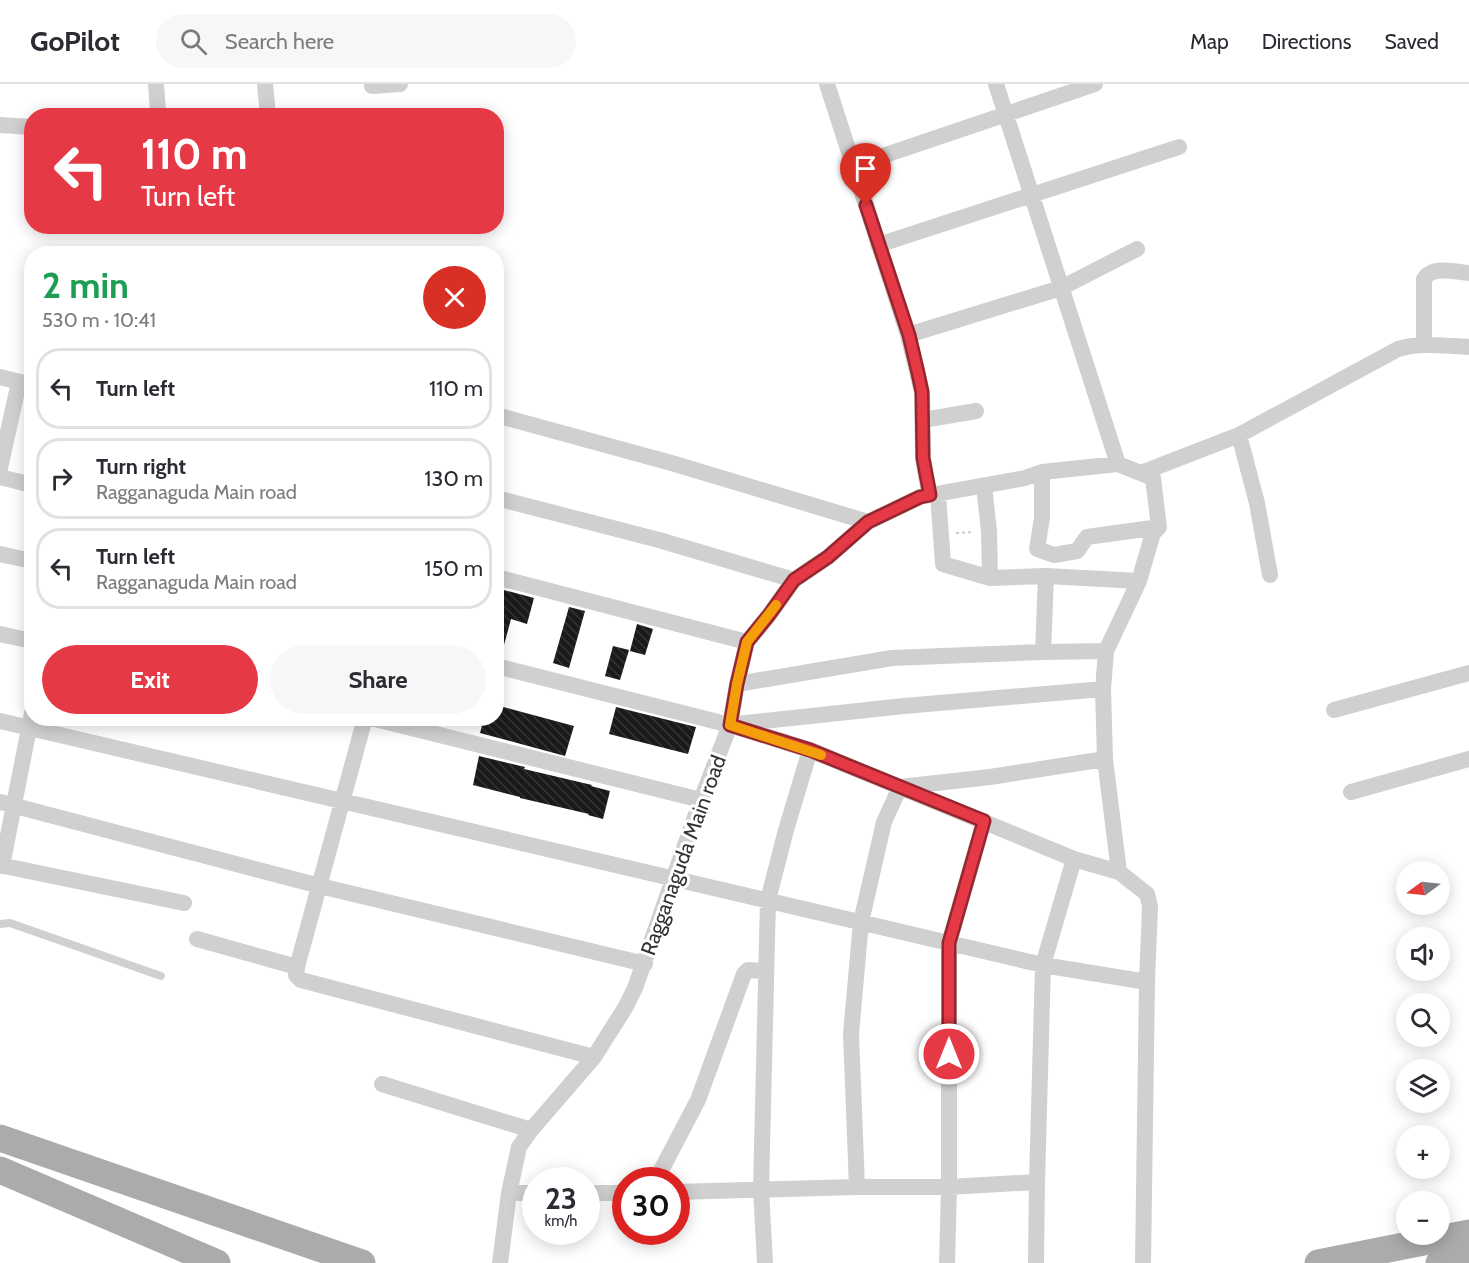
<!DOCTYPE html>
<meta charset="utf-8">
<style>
body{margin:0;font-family:Cabin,sans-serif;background:#f7f7f7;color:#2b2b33;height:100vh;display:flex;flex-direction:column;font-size:22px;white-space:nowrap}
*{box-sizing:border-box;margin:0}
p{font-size:20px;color:#7c7c81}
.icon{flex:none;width:33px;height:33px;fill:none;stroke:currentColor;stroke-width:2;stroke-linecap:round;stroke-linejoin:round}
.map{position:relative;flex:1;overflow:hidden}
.drawer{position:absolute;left:24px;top:162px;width:480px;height:480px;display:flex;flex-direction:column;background:#fff;border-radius:24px;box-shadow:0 3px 15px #0003}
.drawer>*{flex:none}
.banner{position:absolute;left:24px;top:24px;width:480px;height:126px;border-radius:24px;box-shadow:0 3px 15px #0003;background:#e63946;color:#fff;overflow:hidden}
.needle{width:39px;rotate:255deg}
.tools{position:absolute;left:1396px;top:777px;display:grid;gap:12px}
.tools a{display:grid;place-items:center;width:54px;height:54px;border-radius:50%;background:#fff;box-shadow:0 3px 15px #0003;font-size:30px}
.speed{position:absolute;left:522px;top:1083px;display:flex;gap:12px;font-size:30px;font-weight:700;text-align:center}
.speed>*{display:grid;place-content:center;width:78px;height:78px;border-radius:50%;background:#fff;box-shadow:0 3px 15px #0003;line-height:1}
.speed small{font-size:15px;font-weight:400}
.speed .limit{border:9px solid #d22;background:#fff;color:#111}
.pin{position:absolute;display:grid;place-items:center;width:51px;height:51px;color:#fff;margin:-62px -26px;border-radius:50% 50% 50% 0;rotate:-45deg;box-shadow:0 0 6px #0007}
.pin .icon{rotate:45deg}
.me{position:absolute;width:66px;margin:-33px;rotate:0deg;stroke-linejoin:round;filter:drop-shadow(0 0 4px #0008)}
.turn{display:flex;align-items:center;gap:21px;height:126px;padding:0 18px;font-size:27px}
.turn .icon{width:78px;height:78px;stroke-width:2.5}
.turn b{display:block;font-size:42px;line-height:51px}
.round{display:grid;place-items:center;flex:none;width:63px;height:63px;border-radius:32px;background:#f7f7f7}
.headline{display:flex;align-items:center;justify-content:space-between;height:102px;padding:0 18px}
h1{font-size:36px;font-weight:800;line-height:45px;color:#1e9e55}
.action{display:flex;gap:12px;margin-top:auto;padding:12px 18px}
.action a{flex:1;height:69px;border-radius:36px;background:#e63946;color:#fff;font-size:24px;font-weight:800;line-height:69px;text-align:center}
.action a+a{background:#f7f7f7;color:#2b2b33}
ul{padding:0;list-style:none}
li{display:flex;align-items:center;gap:18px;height:81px;margin:0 12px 9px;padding:0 6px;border:3px solid #e1e1e2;border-radius:24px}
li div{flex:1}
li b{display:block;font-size:22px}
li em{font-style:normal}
header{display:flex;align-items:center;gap:36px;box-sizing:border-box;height:84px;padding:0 30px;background:#fff;border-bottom:2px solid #e1e1e2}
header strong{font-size:28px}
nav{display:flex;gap:33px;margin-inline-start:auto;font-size:21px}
.search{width:420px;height:54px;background:#f7f7f7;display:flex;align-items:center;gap:15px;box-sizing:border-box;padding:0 21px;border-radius:33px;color:#7c7c81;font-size:22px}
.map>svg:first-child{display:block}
.building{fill:url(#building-back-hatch)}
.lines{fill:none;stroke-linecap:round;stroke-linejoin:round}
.path{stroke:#cdcdcd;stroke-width:2;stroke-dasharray:3 3;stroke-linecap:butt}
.service{stroke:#d0d0d0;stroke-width:8}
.minor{stroke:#d0d0d0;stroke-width:16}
.primary{stroke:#ababab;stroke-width:27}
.route-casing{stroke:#96252e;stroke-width:15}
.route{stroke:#e63946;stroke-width:10}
.slow{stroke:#f59e0b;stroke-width:10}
.labels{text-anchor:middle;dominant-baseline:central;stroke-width:6;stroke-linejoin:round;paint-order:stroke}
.street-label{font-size:21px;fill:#333;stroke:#fff}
</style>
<header>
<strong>GoPilot</strong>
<div class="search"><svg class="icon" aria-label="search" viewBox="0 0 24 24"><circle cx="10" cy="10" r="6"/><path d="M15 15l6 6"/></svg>Search here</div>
<nav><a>Map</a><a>Directions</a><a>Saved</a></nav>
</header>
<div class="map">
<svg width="1469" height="1179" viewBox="0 0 1469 1179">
<defs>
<pattern id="building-back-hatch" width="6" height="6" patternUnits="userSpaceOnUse" patternTransform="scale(1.5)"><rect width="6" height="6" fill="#1a1a1a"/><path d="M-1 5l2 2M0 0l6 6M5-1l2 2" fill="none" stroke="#333"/></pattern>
</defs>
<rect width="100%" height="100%" fill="#fff"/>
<path class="building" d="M 500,505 L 534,514 L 527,540 L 511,535 L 501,572 L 496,572 L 496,516 Z
M 569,523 L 585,527 L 569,584 L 553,579 Z
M 637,540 L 653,545 L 645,571 L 630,567 Z
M 613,562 L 629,566 L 620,596 L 605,592 Z
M 496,621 L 574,642 L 565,672 L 480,649 L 484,634 L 496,634 Z
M 616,623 L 696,643 L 688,670 L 609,650 Z
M 479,672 L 525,683 L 524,685 L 592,701 L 591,702 L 610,707 L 603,735 L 588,731 L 589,730 L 520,714 L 520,713 L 473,701 Z"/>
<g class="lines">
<path class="path" d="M 956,449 L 974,448"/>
<path class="service" d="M 0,840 L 10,839 L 161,892"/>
<path class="minor" d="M 156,0 L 158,27 L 157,32
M 265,0 L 268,32
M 372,0 L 372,2 L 400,0
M 996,0 L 1118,380
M 0,41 L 32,43
M 853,82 L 1095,0
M 878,161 L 1179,63
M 908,251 L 1061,204 L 1137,165
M 1424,261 L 1424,195 C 1433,181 1455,188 1469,189
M 0,293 L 32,301
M 496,331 L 675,380 L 868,438
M 923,336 L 976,327
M 1239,351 L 1257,419 L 1270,491
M 0,384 L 19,298
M 1042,388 L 1042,434 L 1037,465 L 1054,471 L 1077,467 L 1087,453 L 1159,443
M 1141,389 L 1239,351 L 1398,265 C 1421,258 1445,262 1469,263
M 0,393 L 32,401
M 984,402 L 989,447 L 990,494
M 938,410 L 943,480 L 990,494 L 1046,492 L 1043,568
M 930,411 L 1025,394 L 1042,388 L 1118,380 L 1153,394 L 1159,443 L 1153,449 L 1139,497 L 1106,567 L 1103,605 L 1105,675 L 1119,788
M 496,414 L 659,456 L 794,496
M 0,470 L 32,477
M 1046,492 L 1139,497
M 496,493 L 747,558
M 0,550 L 32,557
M 496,582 L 730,641 L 810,666 L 1074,775 L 1119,788 L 1147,810 L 1150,822 L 1147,898 L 1143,1179
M 737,600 L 892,574 L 1043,568 L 1106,567
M 1334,626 L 1469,589
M 371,634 L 701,716
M 0,637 L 1043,881 L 1147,898
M 737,640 L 904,622 L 1103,605
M 1351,708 L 1469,675
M 0,718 L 320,802 L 645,880
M 0,781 L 184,819
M 2,782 L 32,629
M 197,855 L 297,883 L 296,891 L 301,896 L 594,973
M 297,883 L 365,634
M 382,1000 L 531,1046
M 656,1096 L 698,1016 L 744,890 L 748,886 L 766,887
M 857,1103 L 851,950 L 861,838 L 884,738 L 900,703 L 990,693 L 1105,675
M 676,1108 L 857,1103 L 949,1103 L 1037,1098
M 509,1109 L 536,1109
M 586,1109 L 626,1109
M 500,1179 L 509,1109 L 519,1063 L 531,1046 L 594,973 L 625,924 L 635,904 L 701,716 L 730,641 L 737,600 L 747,558 L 769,531 L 794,496 L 828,473 L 868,438 L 920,413 L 930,411 L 926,393 L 923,374 L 922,308 L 908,251 L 827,0
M 765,1179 L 761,1105 L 768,816 L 786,746 L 810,666
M 947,1179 L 949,1103 L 949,859 L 984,737
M 1036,1179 L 1037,1098 L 1043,881 L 1074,775"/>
<path class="primary" d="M 0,1054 L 362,1179
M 0,1086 L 217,1179
M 1318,1179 L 1469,1149
M 1439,1179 L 1469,1173"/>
</g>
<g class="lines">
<defs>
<path id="route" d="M 866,121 L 909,251 L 918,289 L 922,308 L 923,374 L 930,411 L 920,413 L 868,438 L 828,473 L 794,496 L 769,531 L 747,558 L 737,600 L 730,641 L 810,666 L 984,737 L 949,859 L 949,970"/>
</defs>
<use href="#route" class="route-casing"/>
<use href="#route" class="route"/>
<path class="slow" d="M 776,521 L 747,558 L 737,600 L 730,641 L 821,671"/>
</g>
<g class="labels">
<g class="street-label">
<text transform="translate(683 771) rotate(-70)">Ragganaguda Main road</text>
</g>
</g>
</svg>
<div class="tools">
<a><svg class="needle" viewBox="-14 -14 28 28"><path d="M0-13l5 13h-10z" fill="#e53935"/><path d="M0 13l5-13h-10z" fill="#7c7c81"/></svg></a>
<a><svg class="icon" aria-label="sound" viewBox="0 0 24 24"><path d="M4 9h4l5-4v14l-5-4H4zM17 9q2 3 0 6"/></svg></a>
<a><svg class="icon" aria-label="search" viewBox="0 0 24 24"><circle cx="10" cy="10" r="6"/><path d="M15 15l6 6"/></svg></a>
<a><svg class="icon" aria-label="layers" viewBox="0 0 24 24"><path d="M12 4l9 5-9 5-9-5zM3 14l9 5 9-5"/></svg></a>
<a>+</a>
<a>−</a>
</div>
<div class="speed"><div>23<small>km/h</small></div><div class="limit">30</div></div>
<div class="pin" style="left:866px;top:121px;background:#d93025"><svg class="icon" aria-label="arrive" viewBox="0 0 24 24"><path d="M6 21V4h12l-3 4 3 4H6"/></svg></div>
<svg class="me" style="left:949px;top:970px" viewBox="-20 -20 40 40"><circle r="17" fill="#e63946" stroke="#fff" stroke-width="3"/><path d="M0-11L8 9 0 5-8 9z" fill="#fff"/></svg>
<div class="banner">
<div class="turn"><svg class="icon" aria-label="left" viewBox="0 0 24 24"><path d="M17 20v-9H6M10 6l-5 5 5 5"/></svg><div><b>110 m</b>Turn left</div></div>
</div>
<section class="drawer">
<div class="headline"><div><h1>2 min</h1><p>530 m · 10:41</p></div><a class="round" style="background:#d93025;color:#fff"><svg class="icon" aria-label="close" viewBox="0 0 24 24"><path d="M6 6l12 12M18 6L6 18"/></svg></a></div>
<ul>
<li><svg class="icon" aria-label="left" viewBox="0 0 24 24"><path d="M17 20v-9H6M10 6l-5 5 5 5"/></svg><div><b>Turn left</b></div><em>110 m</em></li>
<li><svg class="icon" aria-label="right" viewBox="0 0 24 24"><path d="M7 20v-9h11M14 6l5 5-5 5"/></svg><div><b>Turn right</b><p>Ragganaguda Main road</p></div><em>130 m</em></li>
<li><svg class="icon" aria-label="left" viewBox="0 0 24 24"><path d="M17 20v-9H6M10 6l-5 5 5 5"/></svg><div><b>Turn left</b><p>Ragganaguda Main road</p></div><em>150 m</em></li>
</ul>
<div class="action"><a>Exit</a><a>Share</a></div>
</section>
</div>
